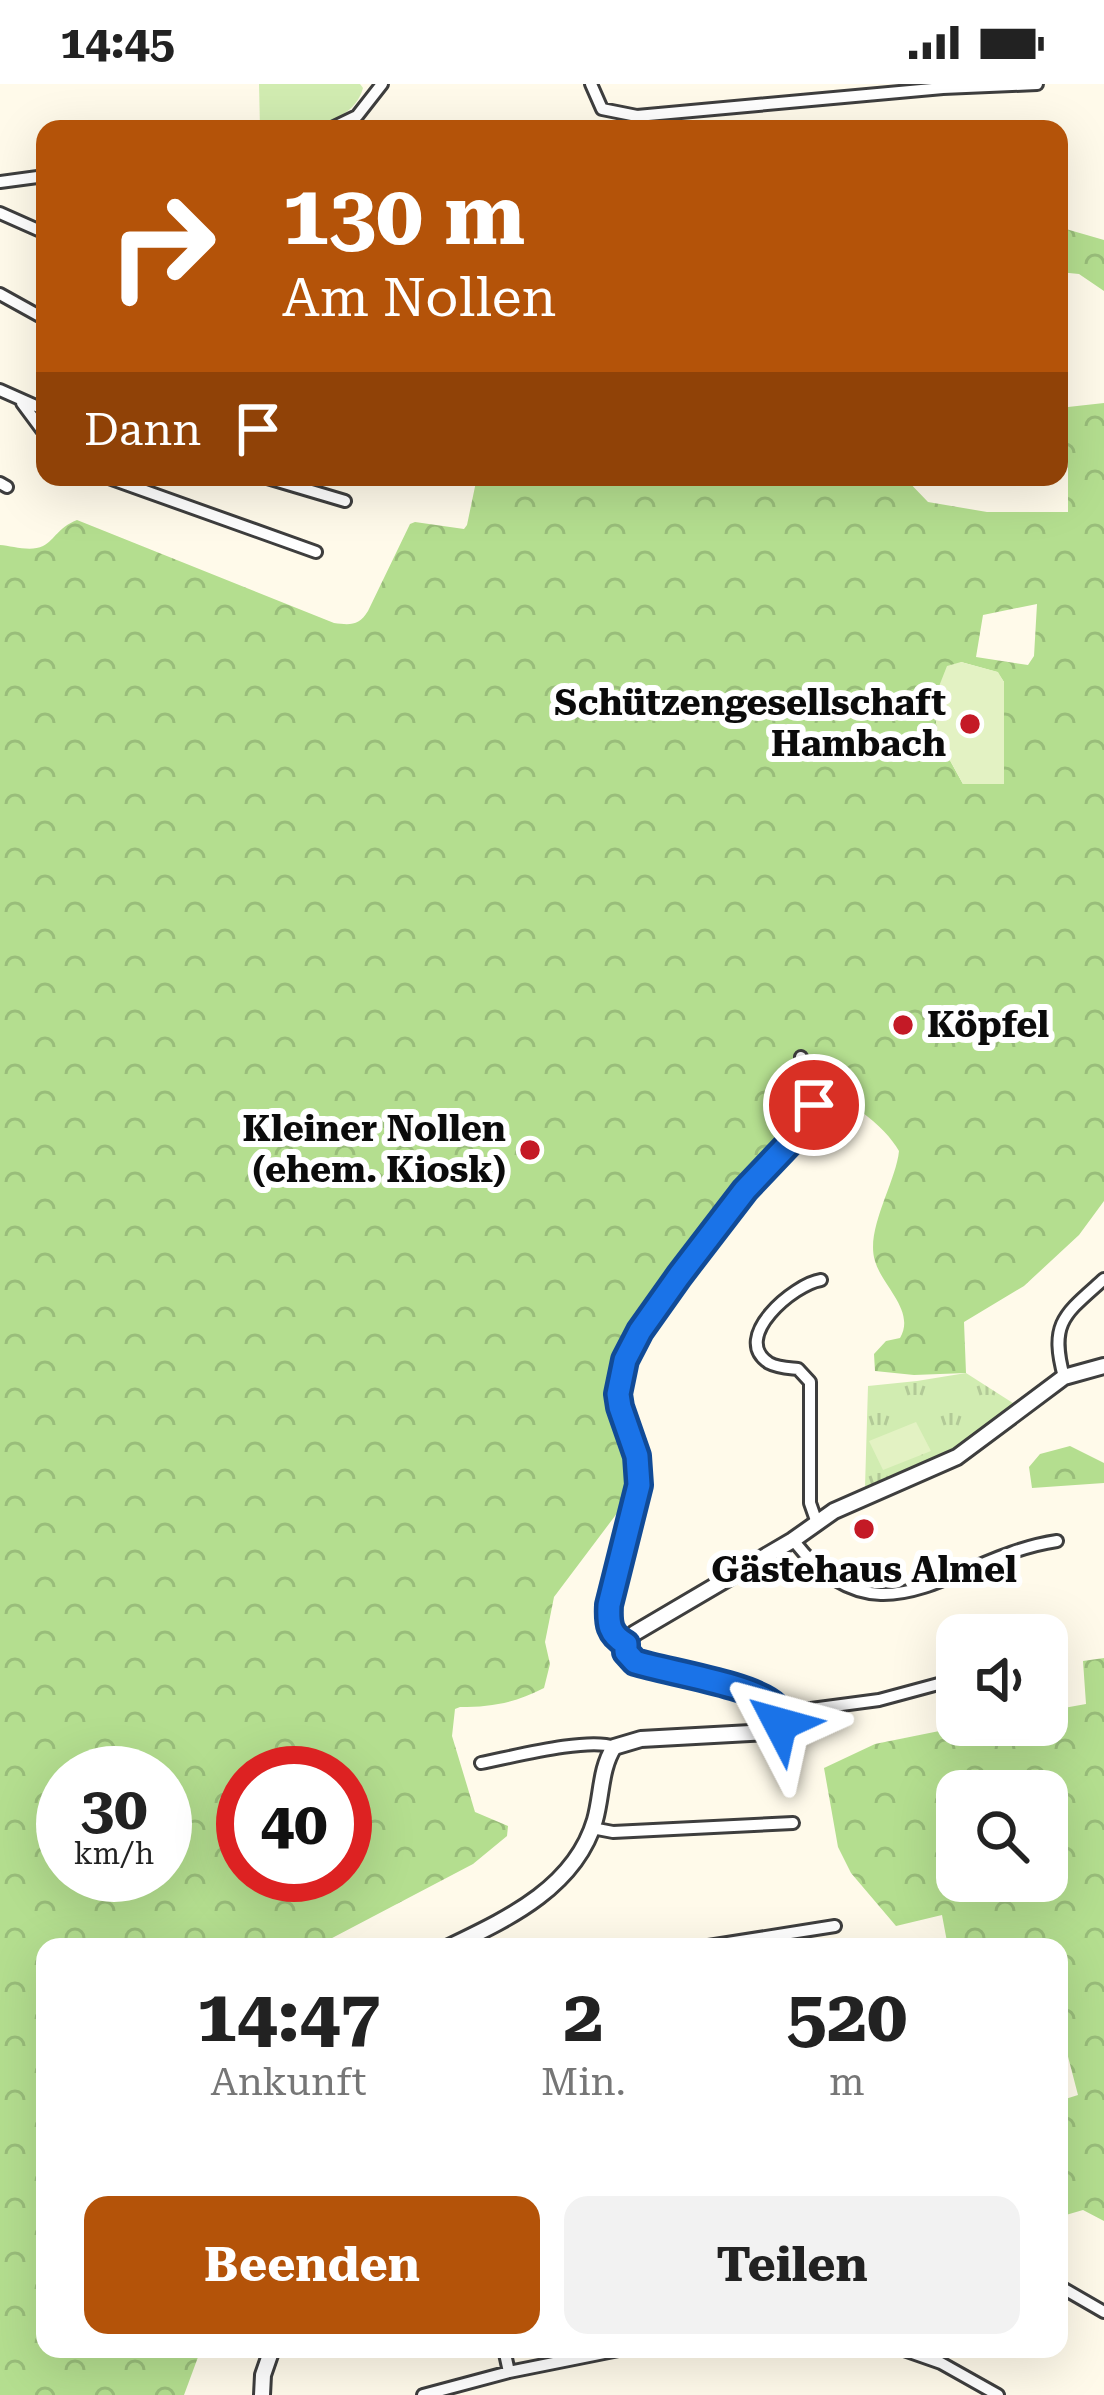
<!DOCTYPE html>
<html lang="de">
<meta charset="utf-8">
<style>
body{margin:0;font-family:"Roboto Serif",serif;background:#f2f2f2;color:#222;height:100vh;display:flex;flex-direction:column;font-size:45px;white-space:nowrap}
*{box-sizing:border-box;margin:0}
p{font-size:39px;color:#767676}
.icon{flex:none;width:66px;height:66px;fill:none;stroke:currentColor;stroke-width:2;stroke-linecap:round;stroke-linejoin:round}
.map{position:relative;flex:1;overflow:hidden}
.drawer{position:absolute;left:36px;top:1854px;width:1032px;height:420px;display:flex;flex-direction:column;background:#fff;border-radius:24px;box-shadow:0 12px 48px #0002}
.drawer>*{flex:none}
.top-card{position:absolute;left:36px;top:36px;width:1032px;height:366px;border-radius:24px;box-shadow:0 12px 48px #0002;background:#b45309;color:#fff;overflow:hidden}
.fabs{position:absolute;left:936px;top:1530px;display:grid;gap:24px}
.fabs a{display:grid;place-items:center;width:132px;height:132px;border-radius:24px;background:#fff;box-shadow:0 12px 48px #0002;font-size:60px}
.speed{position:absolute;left:36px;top:1662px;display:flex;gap:24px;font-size:60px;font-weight:700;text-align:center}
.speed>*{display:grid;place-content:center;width:156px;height:156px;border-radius:50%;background:#fff;box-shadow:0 12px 48px #0002;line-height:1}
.speed small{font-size:30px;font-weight:400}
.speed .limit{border:18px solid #d22;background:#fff;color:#111}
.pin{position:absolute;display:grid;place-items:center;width:102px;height:102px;color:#fff;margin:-51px;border:6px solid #fff;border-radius:50%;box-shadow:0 3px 12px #0007}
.me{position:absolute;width:132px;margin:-66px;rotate:309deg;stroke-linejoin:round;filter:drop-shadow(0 0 9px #0008)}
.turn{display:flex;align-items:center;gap:42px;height:252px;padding:0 48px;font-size:54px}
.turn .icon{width:156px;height:156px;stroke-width:2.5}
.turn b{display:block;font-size:84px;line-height:102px}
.then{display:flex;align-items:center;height:114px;padding:0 48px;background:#0003;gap:24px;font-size:45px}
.eta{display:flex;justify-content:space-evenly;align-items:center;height:204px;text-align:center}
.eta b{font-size:72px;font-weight:700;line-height:84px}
.primary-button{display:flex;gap:24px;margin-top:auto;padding:24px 48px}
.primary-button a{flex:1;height:138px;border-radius:24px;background:#b45309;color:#fff;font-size:48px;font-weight:700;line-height:138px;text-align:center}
.primary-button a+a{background:#f2f2f2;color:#222}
.status{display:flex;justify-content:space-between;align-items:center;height:84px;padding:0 60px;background:#fff;direction:ltr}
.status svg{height:33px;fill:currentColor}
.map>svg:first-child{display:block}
.grass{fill:url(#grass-tufts)}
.forest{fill:url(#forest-crowns);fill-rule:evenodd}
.park{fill:#d1ecb1}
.pitch{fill:#e3f2c3}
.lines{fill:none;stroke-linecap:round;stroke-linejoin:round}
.minor-casing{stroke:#3e3e3e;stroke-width:16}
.tertiary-casing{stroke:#3e3e3e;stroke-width:20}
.minor{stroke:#fff;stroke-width:10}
.tertiary{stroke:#fff;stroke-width:14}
.route-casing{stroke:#114b97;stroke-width:30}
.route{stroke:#1a73e8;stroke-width:21}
.poi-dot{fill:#c41a26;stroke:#fff;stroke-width:4.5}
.labels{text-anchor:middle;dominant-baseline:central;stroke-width:12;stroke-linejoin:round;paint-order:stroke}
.poi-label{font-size:36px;font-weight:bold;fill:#0b0b0b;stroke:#fff;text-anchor:end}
</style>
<div class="status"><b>14:45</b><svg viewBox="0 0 49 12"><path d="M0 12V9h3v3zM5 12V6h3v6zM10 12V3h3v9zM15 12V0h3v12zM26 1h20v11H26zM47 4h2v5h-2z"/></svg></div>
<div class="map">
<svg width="1104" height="2311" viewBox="0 0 1104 2311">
<defs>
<pattern id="grass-tufts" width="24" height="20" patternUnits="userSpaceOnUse" patternTransform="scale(3)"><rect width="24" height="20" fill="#d1ecb1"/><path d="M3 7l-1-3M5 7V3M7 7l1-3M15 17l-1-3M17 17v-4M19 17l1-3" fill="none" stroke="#b2c997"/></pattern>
<pattern id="forest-crowns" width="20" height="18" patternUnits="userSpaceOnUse" patternTransform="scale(3)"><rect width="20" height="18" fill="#b4de8f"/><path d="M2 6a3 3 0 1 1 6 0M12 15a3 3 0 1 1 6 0" fill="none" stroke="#99bd7a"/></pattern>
</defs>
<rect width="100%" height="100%" fill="#fffaea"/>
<path class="grass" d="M 966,1289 L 1016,1321 L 952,1365 L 865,1403 L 868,1302 L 917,1297 Z"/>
<path class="forest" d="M 1059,143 L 1104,156 L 1104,207 L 1079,190 L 1059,188 Z
M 1104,319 L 1104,1117 L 1079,1151 L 1024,1202 L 964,1238 L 966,1289 L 914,1291 L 875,1287 L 874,1270 L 886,1257 L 900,1254 C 916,1227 882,1202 875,1177 C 865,1146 896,1098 899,1067 C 884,1039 830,998 798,1009 L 788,1040 L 699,1147 L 636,1236 L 609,1284 L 610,1316 L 633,1378 L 630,1412 L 554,1513 L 545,1558 L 550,1580 L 544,1604 C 515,1619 492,1623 460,1623 L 455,1625 L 452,1652 L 475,1728 L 508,1742 L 507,1752 L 473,1780 L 315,1863 L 45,1863 L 45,2265 L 201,2265 L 184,2311 L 0,2311 L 0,461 C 12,462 31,468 43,462 C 56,455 57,444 77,436 L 334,539 C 350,541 359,542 368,527 L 410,440 L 415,438 L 464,445 L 467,441 L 477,393 L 904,393 L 928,418 L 987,428 L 1068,428 L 1068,323 ZM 1037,520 L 1034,572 L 1028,581 L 976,573 L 983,531 ZM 961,578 L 997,588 L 1004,598 L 963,700 L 941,660 L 932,620 ZM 63,1689 L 165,1689 L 165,1791 L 63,1791 ZM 243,1689 L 345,1689 L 345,1791 L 243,1791 Z
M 1070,1362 L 1104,1379 L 1104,1399 L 1032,1404 L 1029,1383 L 1040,1370 Z
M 1104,1574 L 1104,2137 L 1083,2126 L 1059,2133 L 1059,2017 L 1078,2011 L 1059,1938 L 1059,1863 L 948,1863 L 942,1831 L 896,1842 L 851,1789 L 838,1763 L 824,1684 L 875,1660 L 969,1641 L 1047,1641 L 1047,1627 L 1086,1620 L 1083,1577 ZM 1047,1707 L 1047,1797 L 957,1797 L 957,1707 Z"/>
<path class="park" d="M 259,0 L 360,0 L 363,4 C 352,44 296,45 260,45 Z"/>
<path class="pitch" d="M 961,578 L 998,588 L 1004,598 L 1004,700 L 963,700 L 941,660 L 932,620 L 947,582 Z
M 916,1338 L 931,1367 L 883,1386 L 869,1357 Z"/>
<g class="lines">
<defs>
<path id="minor" d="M 591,0 L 602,25 L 637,32 L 943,4 L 1037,0
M 330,45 L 357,32 L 382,0
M 0,98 L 45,92
M 0,129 L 45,149
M 0,210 L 45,235
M 0,306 L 45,326
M 22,319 L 45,350
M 106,393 L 316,468
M 264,393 L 345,417
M 0,399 L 7,403
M 1064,1293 C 1049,1238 1065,1230 1104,1195
M 817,1439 L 810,1419 L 810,1298 L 798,1285 C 789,1284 778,1284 769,1279 C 730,1254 794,1200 821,1196
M 793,1456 C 881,1569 953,1472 1057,1457
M 626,1560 L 612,1550 L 608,1535 L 612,1503 L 639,1401 L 637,1373 L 623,1334 L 618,1309 L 625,1276 L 640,1247 L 719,1138 L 761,1087 L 800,1048 L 814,1020 L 816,1011 L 801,973
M 1047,1570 L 1058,1566
M 781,1629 L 879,1616 L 957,1595
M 481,1679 C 512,1673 588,1653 614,1663
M 592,1744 L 613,1748 L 793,1739
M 702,1863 L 835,1842
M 1059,2202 L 1104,2228
M 504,2265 L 509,2288
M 901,2265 L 941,2279 L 998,2311
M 423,2311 L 509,2288 L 624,2265"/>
<path id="tertiary" d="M 449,1863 C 507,1835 575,1804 595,1736 C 602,1711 600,1685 614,1663 L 641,1655 L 767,1648 L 780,1640 C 781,1630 783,1630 775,1622 C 753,1600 668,1589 635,1578 C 624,1568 624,1559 635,1549 L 793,1456 L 834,1427 L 957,1373 L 1064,1293 L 1104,1282
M 262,2311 L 263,2291 L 272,2265"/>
</defs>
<use href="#minor" class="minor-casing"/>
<use href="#tertiary" class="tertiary-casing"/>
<use href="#minor" class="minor"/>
<use href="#tertiary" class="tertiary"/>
</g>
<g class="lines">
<defs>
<path id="route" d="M 780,1640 C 781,1630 783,1630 775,1622 C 754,1601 667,1588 635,1578 L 626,1568 L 626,1560 C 609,1550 608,1540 609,1521 L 639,1401 L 637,1372 L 620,1323 L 618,1310 L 625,1276 L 640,1247 L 679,1192 L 745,1106 L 800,1048 L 814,1021"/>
</defs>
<use href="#route" class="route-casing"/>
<use href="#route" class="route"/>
</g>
<g class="poi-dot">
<circle cx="970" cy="640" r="12"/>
<circle cx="903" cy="941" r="12"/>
<circle cx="530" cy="1066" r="12"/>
<circle cx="864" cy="1445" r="12"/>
</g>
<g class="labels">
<g class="poi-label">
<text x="946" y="619">Schützengesellschaft<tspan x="946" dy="41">Hambach</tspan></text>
<text x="927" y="941" text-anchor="start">Köpfel</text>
<text x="506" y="1045">Kleiner Nollen<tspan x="506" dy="41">(ehem. Kiosk)</tspan></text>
<text x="864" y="1486" text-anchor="middle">Gästehaus Almel</text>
</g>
</g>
</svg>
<div class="fabs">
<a><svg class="icon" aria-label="sound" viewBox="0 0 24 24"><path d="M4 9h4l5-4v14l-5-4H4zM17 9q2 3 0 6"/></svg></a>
<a><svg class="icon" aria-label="search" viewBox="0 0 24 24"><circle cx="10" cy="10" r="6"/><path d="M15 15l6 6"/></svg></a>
</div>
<div class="speed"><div>30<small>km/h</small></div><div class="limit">40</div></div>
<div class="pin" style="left:814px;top:1021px;background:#d93025"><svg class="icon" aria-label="arrive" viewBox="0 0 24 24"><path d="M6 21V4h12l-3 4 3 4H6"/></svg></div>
<svg class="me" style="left:780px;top:1640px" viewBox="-20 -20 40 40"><path d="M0-17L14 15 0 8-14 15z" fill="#1a73e8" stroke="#fff" stroke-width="4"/></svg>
<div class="top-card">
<div class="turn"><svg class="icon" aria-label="right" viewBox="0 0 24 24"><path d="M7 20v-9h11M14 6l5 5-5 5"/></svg><div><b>130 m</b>Am Nollen</div></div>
<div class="then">Dann<svg class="icon" aria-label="arrive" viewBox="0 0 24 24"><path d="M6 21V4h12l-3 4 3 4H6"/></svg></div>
</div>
<section class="drawer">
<div class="eta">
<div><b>14:47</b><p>Ankunft</p></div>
<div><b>2</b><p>Min.</p></div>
<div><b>520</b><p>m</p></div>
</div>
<div class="primary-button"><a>Beenden</a><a>Teilen</a></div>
</section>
</div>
